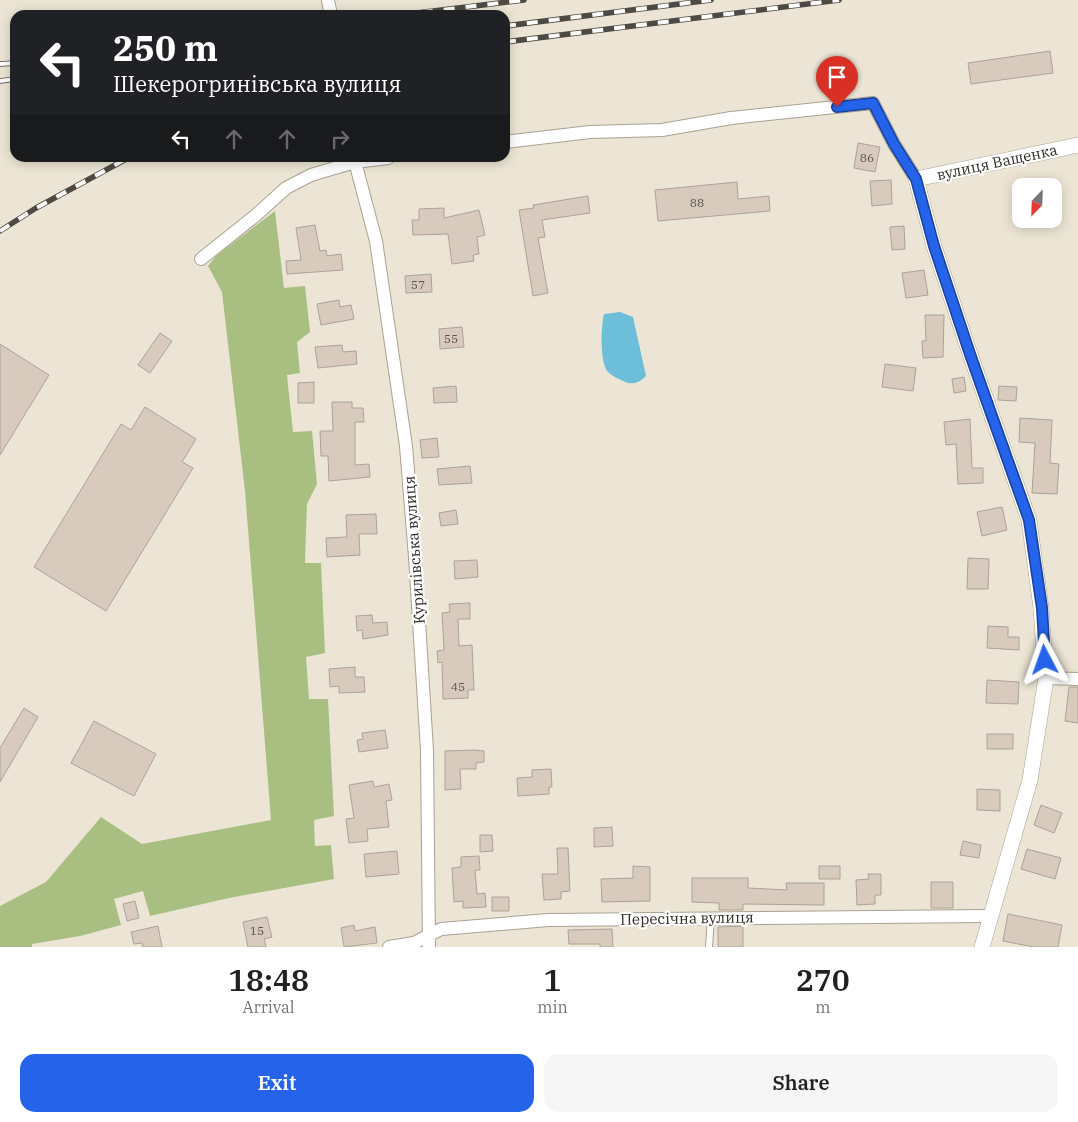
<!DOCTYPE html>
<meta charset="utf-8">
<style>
body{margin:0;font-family:"IBM Plex Serif",serif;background:#f6f6f6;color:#202124;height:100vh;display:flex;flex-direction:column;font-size:19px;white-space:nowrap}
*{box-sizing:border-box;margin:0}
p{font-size:16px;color:#757577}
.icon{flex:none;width:28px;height:28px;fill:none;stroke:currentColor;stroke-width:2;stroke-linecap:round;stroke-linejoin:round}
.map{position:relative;height:947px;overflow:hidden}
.details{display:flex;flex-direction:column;background:#fff;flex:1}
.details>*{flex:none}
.hud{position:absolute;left:10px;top:10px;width:500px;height:152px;border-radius:15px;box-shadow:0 2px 12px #0003;background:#202124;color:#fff;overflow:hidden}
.needle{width:32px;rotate:203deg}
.controls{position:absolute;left:1012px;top:178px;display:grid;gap:10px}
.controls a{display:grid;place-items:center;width:50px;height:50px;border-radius:10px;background:#fff;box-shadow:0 2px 12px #0003;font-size:25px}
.pin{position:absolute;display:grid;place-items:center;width:42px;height:42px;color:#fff;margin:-51px -21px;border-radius:50% 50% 50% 0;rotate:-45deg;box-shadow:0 0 5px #0007}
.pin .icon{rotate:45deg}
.me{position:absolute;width:55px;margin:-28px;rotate:356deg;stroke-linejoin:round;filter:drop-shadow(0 0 4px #0008)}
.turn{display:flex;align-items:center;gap:18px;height:105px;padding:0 20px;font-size:22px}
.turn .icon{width:65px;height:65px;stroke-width:2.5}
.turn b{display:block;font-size:35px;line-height:42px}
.lanes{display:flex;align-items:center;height:48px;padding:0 20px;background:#0003;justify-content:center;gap:25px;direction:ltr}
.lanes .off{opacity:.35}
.eta{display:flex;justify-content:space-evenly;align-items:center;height:85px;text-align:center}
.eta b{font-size:30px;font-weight:600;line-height:35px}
.primary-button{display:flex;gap:10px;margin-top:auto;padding:10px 20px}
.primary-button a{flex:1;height:58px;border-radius:15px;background:#2563eb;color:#fff;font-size:20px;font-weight:600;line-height:58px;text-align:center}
.primary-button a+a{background:#f6f6f6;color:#202124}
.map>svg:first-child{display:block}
.green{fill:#a9bf82}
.water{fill:#6dbed8}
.building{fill:#d8cbbe;stroke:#ada295}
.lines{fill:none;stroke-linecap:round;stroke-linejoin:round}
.service-casing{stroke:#a9a293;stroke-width:8}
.minor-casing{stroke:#a9a293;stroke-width:14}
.tertiary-casing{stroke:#a9a293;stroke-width:16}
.service{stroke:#fff;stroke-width:6}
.minor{stroke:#fff;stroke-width:12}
.tertiary{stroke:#fff;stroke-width:15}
.rail-casing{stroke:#4e4a43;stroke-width:5.5}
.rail{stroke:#fff;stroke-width:4;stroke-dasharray:11;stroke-linecap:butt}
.route-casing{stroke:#184099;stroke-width:12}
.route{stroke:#2563eb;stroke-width:9}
.labels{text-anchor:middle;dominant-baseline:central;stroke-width:4.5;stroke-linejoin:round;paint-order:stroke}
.number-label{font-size:12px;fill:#58534b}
.street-label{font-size:15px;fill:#2e2b25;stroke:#fff}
</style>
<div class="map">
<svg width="1078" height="947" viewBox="0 0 1078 947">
<rect width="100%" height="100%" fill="#ece5d5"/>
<path class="green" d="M 275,211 L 284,288 L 305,286 L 310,332 L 297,342 L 300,373 L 287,375 L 293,432 L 312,431 L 317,484 L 307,504 L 305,563 L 321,563 L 325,653 L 306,657 L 309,699 L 328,699 L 334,816 L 314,820 L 315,846 L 331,845 L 334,879 L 229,898 L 150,916 L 143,891 L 114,899 L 121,925 L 80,936 L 32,944 L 32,947 L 0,947 L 0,906 L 46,882 L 101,817 L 142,844 L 271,820 L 245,491 L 222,292 L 208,266 L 216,256 Z"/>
<path class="water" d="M 620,312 L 633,317 L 646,376 C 640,382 634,385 625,382 C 619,379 609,375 606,369 C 600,356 601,327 604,314 Z"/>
<path class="building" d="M 1050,51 L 1053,73 L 971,84 L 968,63 Z
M 858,143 L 880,147 L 875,172 L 854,168 Z
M 891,180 L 892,204 L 872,206 L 870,181 Z
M 737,182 L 738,199 L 769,196 L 770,211 L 658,221 L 655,190 Z
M 588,196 L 590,213 L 542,220 L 545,237 L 538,238 L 548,293 L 533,296 L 519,210 L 534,208 L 533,205 Z
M 444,208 L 444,218 L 479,210 L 485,235 L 477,237 L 479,254 L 473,255 L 474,261 L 452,264 L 448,234 L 413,235 L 412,220 L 419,220 L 419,209 Z
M 315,225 L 320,251 L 326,250 L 327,256 L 341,254 L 343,270 L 287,274 L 286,261 L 301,260 L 296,228 Z
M 904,226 L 905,249 L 892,250 L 890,227 Z
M 924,270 L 928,295 L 906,298 L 902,273 Z
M 431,274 L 432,292 L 406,293 L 405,276 Z
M 339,300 L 340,307 L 351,305 L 354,319 L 321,325 L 317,304 Z
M 925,315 L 944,315 L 943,357 L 923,358 L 922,341 L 926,341 Z
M 462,327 L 464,347 L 440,349 L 439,329 Z
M 160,333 L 172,341 L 150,373 L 138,365 Z
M 0,344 L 49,375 L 0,455 Z
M 342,345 L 343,352 L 356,351 L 357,364 L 318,368 L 315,347 Z
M 885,364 L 916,368 L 913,391 L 882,387 Z
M 964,377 L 966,391 L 954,393 L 952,379 Z
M 314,382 L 314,403 L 298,403 L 298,383 Z
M 456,386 L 457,402 L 434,403 L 433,388 Z
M 999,386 L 1017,387 L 1016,401 L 998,400 Z
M 332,402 L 352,402 L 352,408 L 363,408 L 364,422 L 355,422 L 355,465 L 369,464 L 370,477 L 329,481 L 328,456 L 321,456 L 320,431 L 333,431 Z
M 145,407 L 196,439 L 182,462 L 193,468 L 106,611 L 34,567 L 121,424 L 131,430 Z
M 1020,418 L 1052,420 L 1050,463 L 1059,464 L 1057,494 L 1032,493 L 1035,443 L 1019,442 Z
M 970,419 L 972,468 L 983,468 L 983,483 L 958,484 L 956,444 L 946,445 L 944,422 Z
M 437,438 L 439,457 L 422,458 L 420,440 Z
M 470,466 L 472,483 L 439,485 L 437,469 Z
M 1002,507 L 1007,530 L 982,536 L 977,512 Z
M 456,510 L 458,524 L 441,526 L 439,513 Z
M 376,514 L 377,534 L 359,534 L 360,555 L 327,557 L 326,538 L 347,537 L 346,515 Z
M 968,558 L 989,559 L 988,589 L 967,589 Z
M 477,560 L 478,577 L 455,579 L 454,561 Z
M 470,603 L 470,619 L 458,619 L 459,646 L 472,645 L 474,690 L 468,690 L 468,698 L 443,699 L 442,662 L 438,663 L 437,651 L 444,650 L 442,613 L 450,612 L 449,604 Z
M 372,615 L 373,623 L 387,622 L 388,635 L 363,639 L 362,630 L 357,631 L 356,616 Z
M 988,626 L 1008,627 L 1008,637 L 1019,637 L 1019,650 L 987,648 Z
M 355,667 L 355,677 L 364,677 L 365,692 L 339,693 L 339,686 L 330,687 L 329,669 Z
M 987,680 L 1019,682 L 1018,704 L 986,703 Z
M 1069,687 L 1078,687 L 1078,723 L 1065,721 Z
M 24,708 L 38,717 L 0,782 L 0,748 Z
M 94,721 L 156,754 L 134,796 L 71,763 Z
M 385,730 L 388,748 L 359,752 L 357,740 L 363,739 L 362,733 Z
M 987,734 L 1013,734 L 1013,749 L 987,749 Z
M 475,750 L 484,751 L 484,762 L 476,763 L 476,769 L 460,769 L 461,789 L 445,790 L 445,751 Z
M 551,769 L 552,787 L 549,787 L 549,794 L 518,796 L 517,778 L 532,777 L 532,770 Z
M 373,781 L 374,787 L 389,784 L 392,800 L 386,801 L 389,827 L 367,829 L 368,841 L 349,843 L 346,819 L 354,818 L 349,785 Z
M 977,789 L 1000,790 L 1000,811 L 977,810 Z
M 1041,805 L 1062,813 L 1054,833 L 1034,825 Z
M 612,827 L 613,846 L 594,847 L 594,828 Z
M 480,835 L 492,835 L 493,851 L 480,852 Z
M 963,841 L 981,845 L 979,858 L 960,855 Z
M 557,848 L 568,848 L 570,891 L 561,892 L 561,899 L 544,900 L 542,874 L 558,874 Z
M 1027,849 L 1061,858 L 1055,879 L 1021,869 Z
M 397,851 L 399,874 L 366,877 L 364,854 Z
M 479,856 L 480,870 L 475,870 L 477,894 L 485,893 L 486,907 L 463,908 L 463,901 L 454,902 L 452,868 L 461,867 L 461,857 Z
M 633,866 L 650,867 L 650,901 L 602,902 L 601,879 L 633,878 Z
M 819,866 L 840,866 L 840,879 L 819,879 Z
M 868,874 L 881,874 L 881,895 L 875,895 L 875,904 L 857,905 L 856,880 L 869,879 Z
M 692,878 L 748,878 L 748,888 L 787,890 L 786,883 L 824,883 L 824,905 L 743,904 L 743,910 L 719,910 L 719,903 L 692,902 Z
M 931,882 L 953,882 L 953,908 L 931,908 Z
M 492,897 L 509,897 L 509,911 L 492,911 Z
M 135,901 L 139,918 L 127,921 L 123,904 Z
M 1008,914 L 1062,925 L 1058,947 L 1034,947 L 1003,941 Z
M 267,917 L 272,937 L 264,939 L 266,947 L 248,947 L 243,922 Z
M 354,925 L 355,931 L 375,927 L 377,943 L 344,947 L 341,928 Z
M 158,926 L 162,947 L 143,947 L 142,943 L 134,944 L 131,932 Z
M 743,926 L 743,947 L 718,947 L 718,927 Z
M 612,929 L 613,947 L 600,947 L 600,944 L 569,944 L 568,930 Z"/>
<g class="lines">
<defs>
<path id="service" d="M 709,947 L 711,918"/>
<path id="minor" d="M 328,0 L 331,15
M 505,142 L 590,132 L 662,130 L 731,118 L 873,103 L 894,144 L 916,179
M 354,158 L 376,241 L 406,446 L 415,557 L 427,750 L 429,947
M 201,259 L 255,216 L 286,188 L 311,175 L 355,162 L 388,158
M 1046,678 L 1078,679
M 389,947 L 414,943 L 441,929 L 548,920 L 989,916"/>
<path id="tertiary" d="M 982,947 L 1030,780 L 1046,678 L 1041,608 L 1029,520 L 971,357 L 934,246 L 916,179 L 1078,145"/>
</defs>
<use href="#service" class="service-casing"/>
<use href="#minor" class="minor-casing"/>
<use href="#tertiary" class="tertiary-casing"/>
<use href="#service" class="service"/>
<use href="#minor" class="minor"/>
<use href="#tertiary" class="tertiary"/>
<defs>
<path id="rail" d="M 400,15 L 524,0
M 505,26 L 711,0
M 505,42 L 839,0
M 0,64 L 15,63
M 0,81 L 15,79
M 0,231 L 36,208 L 128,158"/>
</defs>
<use href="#rail" class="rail-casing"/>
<use href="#rail" class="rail"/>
</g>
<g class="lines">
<defs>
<path id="route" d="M 837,107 L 873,103 L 894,144 L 916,179 L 934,246 L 971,357 L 1029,520 L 1042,608 L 1045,660"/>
</defs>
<use href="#route" class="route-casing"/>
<use href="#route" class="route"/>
</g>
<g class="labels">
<g class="number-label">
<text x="867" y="157">86</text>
<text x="697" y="202">88</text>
<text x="418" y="284">57</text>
<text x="451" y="338">55</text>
<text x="458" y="686">45</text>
<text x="257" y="930">15</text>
</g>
<g class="street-label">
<text transform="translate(997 162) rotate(-12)">вулиця Ващенка</text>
<text transform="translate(414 550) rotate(-94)">Курилівська вулиця</text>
<text transform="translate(687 918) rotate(-1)">Пересічна вулиця</text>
</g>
</g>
</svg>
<div class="controls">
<a><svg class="needle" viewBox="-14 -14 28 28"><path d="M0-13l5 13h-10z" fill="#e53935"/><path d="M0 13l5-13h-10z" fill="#757577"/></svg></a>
</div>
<div class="pin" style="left:837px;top:107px;background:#d93025"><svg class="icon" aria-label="arrive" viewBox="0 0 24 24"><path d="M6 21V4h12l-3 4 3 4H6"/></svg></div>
<svg class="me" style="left:1045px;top:660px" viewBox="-20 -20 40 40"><path d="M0-17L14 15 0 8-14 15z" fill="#2563eb" stroke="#fff" stroke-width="4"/></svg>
<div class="hud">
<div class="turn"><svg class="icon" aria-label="left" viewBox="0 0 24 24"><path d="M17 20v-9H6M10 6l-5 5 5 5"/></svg><div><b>250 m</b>Шекерогринівська вулиця</div></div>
<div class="lanes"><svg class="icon" aria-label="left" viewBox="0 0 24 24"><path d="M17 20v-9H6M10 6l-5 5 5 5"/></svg><svg class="icon off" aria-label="ahead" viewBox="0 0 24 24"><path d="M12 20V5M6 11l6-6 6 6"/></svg><svg class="icon off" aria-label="ahead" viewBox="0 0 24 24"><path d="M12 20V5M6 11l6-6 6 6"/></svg><svg class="icon off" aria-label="right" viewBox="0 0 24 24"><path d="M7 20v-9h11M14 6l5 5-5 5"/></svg></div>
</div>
</div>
<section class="details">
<div class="eta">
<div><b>18:48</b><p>Arrival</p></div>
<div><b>1</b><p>min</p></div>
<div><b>270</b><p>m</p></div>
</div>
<div class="primary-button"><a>Exit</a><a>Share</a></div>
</section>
